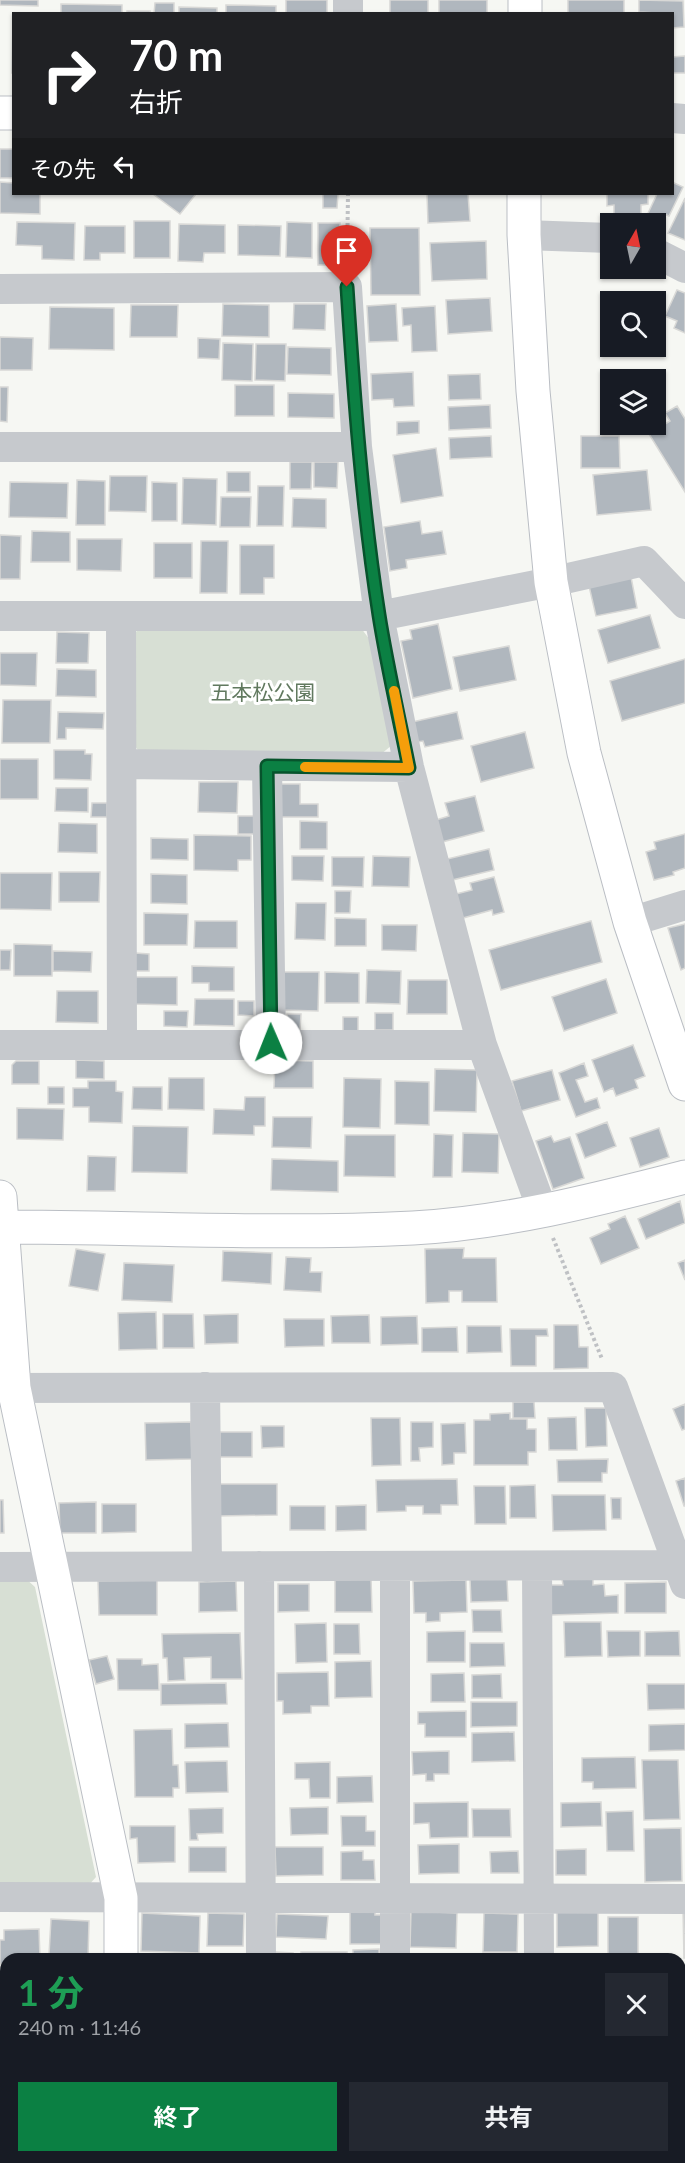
<!DOCTYPE html>
<html lang="ja">
<meta charset="utf-8">
<style>
body{margin:0;font-family:Lato,"Noto Sans JP",sans-serif;background:#242831;color:#f1f3f6;height:100vh;display:flex;flex-direction:column;font-size:22px;white-space:nowrap}
*{box-sizing:border-box;margin:0}
p{font-size:20px;color:#9ea1a6}
.icon{flex:none;width:33px;height:33px;fill:none;stroke:currentColor;stroke-width:2;stroke-linecap:round;stroke-linejoin:round}
.map{position:relative;flex:1;overflow:hidden}
.drawer{position:absolute;left:0px;top:1953px;width:686px;height:210px;display:flex;flex-direction:column;background:#171b24;border-radius:18px 18px 0 0;box-shadow:0 2px 4px #0004}
.drawer>*{flex:none}
.top-card{position:absolute;left:12px;top:12px;width:662px;height:183px;border-radius:0px;box-shadow:0 2px 4px #0004;background:#202124;color:#fff;overflow:hidden}
.needle{width:39px;rotate:9deg}
.buttons{position:absolute;left:600px;top:213px;display:grid;gap:12px}
.buttons a{display:grid;place-items:center;width:66px;height:66px;border-radius:0px;background:#171b24;box-shadow:0 2px 4px #0004;font-size:30px}
.pin{position:absolute;display:grid;place-items:center;width:51px;height:51px;color:#fff;margin:-62px -26px;border-radius:50% 50% 50% 0;rotate:-45deg;box-shadow:0 0 6px #0007}
.pin .icon{rotate:45deg}
.me{position:absolute;width:66px;margin:-33px;rotate:359deg;stroke-linejoin:round;filter:drop-shadow(0 0 4px #0008)}
.turn{display:flex;align-items:center;gap:21px;height:126px;padding:0 18px;font-size:27px}
.turn .icon{width:78px;height:78px;stroke-width:2.5}
.turn b{display:block;font-size:42px;line-height:51px}
.then{display:flex;align-items:center;height:57px;padding:0 18px;background:#0003;gap:12px;font-size:22px}
.round{display:grid;place-items:center;flex:none;width:63px;height:63px;border-radius:0px;background:#242831}
.overview{display:flex;align-items:center;justify-content:space-between;height:102px;padding:0 18px}
h1{font-size:36px;font-weight:700;line-height:45px;color:#1e9e55}
.button{display:flex;gap:12px;margin-top:auto;padding:12px 18px}
.button a{flex:1;height:69px;border-radius:0px;background:#0b8043;color:#fff;font-size:24px;font-weight:700;line-height:69px;text-align:center}
.button a+a{background:#242831;color:#f1f3f6}
.map>svg:first-child{display:block}
.green{fill:#d7dfd4}
.building{fill:#b0b7be;stroke:#d8d8d6;stroke-width:1.5}
.lines{fill:none;stroke-linecap:round;stroke-linejoin:round}
.secondary-casing{stroke:#babec4;stroke-width:35}
.path{stroke:#bfc1c4;stroke-width:4;stroke-dasharray:3 3;stroke-linecap:butt}
.street{stroke:#c6c9cd;stroke-width:30}
.secondary{stroke:#fff;stroke-width:33}
.route-casing{stroke:#07532c;stroke-width:15}
.route{stroke:#0b8043;stroke-width:10}
.slow{stroke:#f59e0b;stroke-width:10}
.labels{text-anchor:middle;dominant-baseline:central;stroke-width:6;stroke-linejoin:round;paint-order:stroke}
.park-label{font-size:21px;fill:#61795f;stroke:#fff}
</style>
<div class="map">
<svg width="685" height="2163" viewBox="0 0 685 2163">
<rect width="100%" height="100%" fill="#f6f7f3"/>
<path class="green" d="M 141,628 L 361,628 L 370,640 L 392,745 L 380,755 L 141,754 L 134,745 L 133,634 Z
M 0,1578 L 25,1578 L 35,1587 L 96,1877 L 87,1887 L 0,1886 Z"/>
<path class="building" d="M 0,0 L 38,0 L 38,6 L 0,5 Z
M 286,0 L 327,0 L 327,14 L 286,14 Z
M 390,0 L 428,0 L 428,14 L 390,14 Z
M 439,0 L 487,0 L 487,14 L 439,14 Z
M 568,0 L 624,0 L 624,14 L 568,14 Z
M 639,0 L 683,1 L 684,27 L 672,28 L 672,14 L 639,12 Z
M 155,3 L 174,3 L 174,14 L 154,14 Z
M 61,4 L 122,5 L 122,14 L 61,14 Z
M 226,5 L 276,6 L 276,14 L 226,14 Z
M 179,7 L 217,8 L 217,14 L 179,14 Z
M 127,11 L 150,11 L 150,14 L 127,14 Z
M 13,21 L 14,21 L 14,73 L 12,73 Z
M 685,56 L 685,73 L 672,73 L 672,57 Z
M 0,149 L 14,149 L 14,178 L 0,178 Z
M 0,182 L 14,183 L 14,194 L 40,194 L 40,214 L 0,213 Z
M 672,182 L 683,187 L 669,216 L 664,214 L 656,232 L 656,224 L 643,224 L 657,194 L 672,194 Z
M 153,194 L 196,194 L 180,214 Z
M 323,194 L 338,194 L 337,208 L 323,208 Z
M 427,194 L 468,194 L 470,221 L 428,223 Z
M 607,194 L 648,194 L 648,204 L 641,205 L 641,218 L 614,219 L 614,205 L 607,206 Z
M 685,198 L 685,240 L 668,233 Z
M 134,221 L 170,221 L 170,258 L 134,258 Z
M 17,222 L 75,223 L 74,260 L 42,259 L 42,246 L 16,245 Z
M 287,222 L 312,223 L 312,258 L 286,257 Z
M 318,223 L 340,223 L 340,265 L 318,265 Z
M 179,224 L 225,225 L 225,253 L 204,253 L 203,262 L 178,261 Z
M 238,225 L 281,226 L 280,256 L 238,255 Z
M 85,226 L 125,226 L 125,253 L 100,253 L 100,260 L 84,260 Z
M 370,228 L 419,228 L 420,295 L 371,295 Z
M 486,241 L 487,279 L 432,281 L 430,243 Z
M 677,290 L 685,293 L 685,333 L 674,328 L 677,321 L 665,316 Z
M 490,298 L 492,331 L 448,334 L 446,300 Z
M 223,304 L 269,305 L 269,337 L 222,336 Z
M 294,304 L 326,304 L 325,330 L 293,329 Z
M 396,304 L 398,341 L 369,342 L 367,306 Z
M 131,305 L 178,305 L 177,337 L 130,337 Z
M 435,306 L 437,351 L 412,352 L 411,325 L 403,326 L 402,308 Z
M 50,307 L 114,308 L 114,350 L 49,349 Z
M 0,337 L 33,338 L 32,370 L 0,370 Z
M 198,338 L 220,339 L 219,359 L 198,358 Z
M 223,343 L 253,344 L 252,381 L 222,380 Z
M 256,344 L 286,344 L 285,381 L 255,380 Z
M 288,347 L 331,348 L 331,375 L 287,374 Z
M 413,372 L 414,406 L 394,407 L 393,399 L 372,400 L 371,374 Z
M 480,374 L 481,399 L 449,400 L 448,375 Z
M 235,385 L 274,385 L 274,416 L 235,416 Z
M 0,387 L 8,387 L 7,422 L 0,421 Z
M 288,393 L 334,394 L 334,418 L 288,417 Z
M 490,405 L 491,428 L 449,430 L 448,407 Z
M 677,406 L 685,419 L 685,492 L 649,434 L 670,421 L 665,413 Z
M 419,421 L 419,433 L 397,435 L 397,422 Z
M 491,436 L 492,457 L 450,459 L 449,438 Z
M 581,436 L 619,436 L 620,468 L 581,468 Z
M 436,448 L 443,496 L 401,503 L 393,455 Z
M 290,462 L 312,462 L 311,489 L 290,489 Z
M 314,462 L 338,462 L 337,488 L 314,487 Z
M 647,470 L 651,510 L 597,515 L 593,475 Z
M 227,472 L 250,472 L 250,492 L 227,492 Z
M 110,476 L 147,476 L 146,512 L 109,511 Z
M 183,478 L 217,479 L 216,525 L 182,524 Z
M 77,480 L 105,481 L 105,525 L 76,525 Z
M 10,482 L 68,483 L 67,518 L 9,517 Z
M 152,482 L 177,483 L 177,521 L 152,521 Z
M 258,486 L 284,486 L 283,526 L 257,526 Z
M 221,497 L 251,497 L 250,527 L 220,527 Z
M 293,498 L 326,499 L 326,528 L 292,527 Z
M 420,521 L 422,534 L 442,531 L 446,554 L 406,560 L 407,568 L 390,571 L 384,527 Z
M 32,531 L 70,532 L 70,562 L 31,562 Z
M 0,535 L 21,536 L 20,579 L 0,579 Z
M 77,539 L 122,539 L 121,571 L 77,570 Z
M 201,541 L 228,541 L 227,593 L 200,593 Z
M 154,543 L 192,543 L 192,578 L 154,578 Z
M 240,545 L 274,545 L 274,578 L 264,578 L 264,594 L 240,594 Z
M 631,577 L 637,608 L 596,616 L 589,586 Z
M 650,615 L 660,648 L 608,663 L 598,630 Z
M 438,624 L 452,689 L 413,698 L 401,641 L 412,639 L 410,630 Z
M 57,632 L 89,633 L 88,663 L 56,663 Z
M 509,646 L 516,680 L 460,691 L 453,657 Z
M 0,653 L 37,653 L 36,686 L 0,685 Z
M 685,659 L 685,703 L 622,721 L 610,681 Z
M 57,669 L 96,670 L 96,697 L 56,696 Z
M 3,700 L 51,700 L 50,743 L 2,743 Z
M 58,712 L 104,713 L 103,729 L 66,728 L 66,739 L 57,739 Z
M 457,712 L 463,739 L 425,747 L 423,741 L 417,742 L 412,722 Z
M 525,732 L 534,768 L 481,782 L 471,746 Z
M 54,750 L 85,750 L 85,754 L 92,754 L 91,780 L 54,779 Z
M 0,759 L 38,759 L 38,799 L 0,799 Z
M 199,782 L 238,782 L 237,813 L 198,812 Z
M 281,784 L 300,784 L 300,804 L 318,804 L 318,817 L 280,817 Z
M 56,788 L 88,788 L 88,812 L 55,811 Z
M 475,796 L 484,831 L 442,842 L 436,820 L 449,816 L 445,803 Z
M 92,803 L 107,803 L 107,817 L 91,817 Z
M 238,816 L 256,816 L 255,834 L 238,834 Z
M 300,821 L 327,822 L 327,849 L 300,849 Z
M 59,823 L 97,824 L 97,853 L 58,852 Z
M 685,834 L 685,868 L 673,872 L 674,875 L 654,880 L 646,852 L 656,849 L 654,842 Z
M 194,835 L 251,836 L 251,860 L 238,860 L 238,871 L 194,870 Z
M 151,838 L 188,839 L 188,860 L 151,859 Z
M 489,849 L 494,870 L 448,881 L 443,860 Z
M 292,856 L 324,856 L 323,881 L 292,880 Z
M 373,856 L 410,857 L 409,887 L 372,886 Z
M 332,857 L 364,857 L 363,887 L 332,886 Z
M 59,872 L 100,872 L 99,902 L 59,902 Z
M 0,873 L 52,873 L 51,910 L 0,909 Z
M 151,874 L 187,875 L 187,904 L 151,903 Z
M 494,877 L 504,912 L 493,915 L 492,910 L 463,918 L 456,894 L 472,890 L 470,883 Z
M 335,891 L 351,891 L 350,913 L 335,913 Z
M 296,903 L 326,903 L 325,940 L 295,939 Z
M 144,913 L 188,914 L 187,945 L 144,945 Z
M 335,918 L 366,919 L 366,946 L 335,946 Z
M 195,921 L 237,921 L 237,948 L 194,948 Z
M 591,921 L 602,962 L 501,990 L 489,950 Z
M 685,924 L 685,968 L 681,970 L 668,928 Z
M 382,925 L 417,925 L 416,951 L 382,950 Z
M 14,944 L 52,945 L 52,976 L 14,976 Z
M 0,950 L 11,950 L 10,970 L 0,970 Z
M 53,951 L 92,952 L 91,972 L 53,971 Z
M 135,953 L 149,954 L 149,971 L 135,971 Z
M 192,966 L 234,967 L 234,991 L 209,991 L 209,983 L 192,983 Z
M 367,970 L 401,971 L 400,1004 L 366,1003 Z
M 280,972 L 319,972 L 318,1011 L 280,1010 Z
M 325,972 L 359,973 L 359,1003 L 325,1003 Z
M 134,977 L 177,977 L 177,1005 L 134,1004 Z
M 606,979 L 617,1013 L 564,1031 L 552,997 Z
M 408,980 L 447,980 L 447,1014 L 407,1014 Z
M 57,991 L 98,991 L 98,1023 L 56,1022 Z
M 195,999 L 234,999 L 234,1026 L 194,1025 Z
M 238,1001 L 254,1001 L 254,1016 L 238,1015 Z
M 164,1011 L 188,1011 L 187,1027 L 164,1026 Z
M 375,1013 L 393,1013 L 393,1030 L 375,1030 Z
M 287,1014 L 301,1014 L 300,1031 L 286,1030 Z
M 343,1017 L 358,1017 L 358,1033 L 343,1032 Z
M 633,1045 L 645,1076 L 635,1080 L 638,1088 L 616,1096 L 613,1088 L 604,1092 L 592,1060 Z
M 76,1060 L 104,1061 L 104,1079 L 76,1078 Z
M 275,1060 L 313,1061 L 313,1088 L 274,1088 Z
M 16,1061 L 39,1061 L 39,1084 L 12,1084 L 12,1065 Z
M 584,1063 L 588,1076 L 576,1080 L 585,1102 L 597,1098 L 600,1108 L 576,1117 L 559,1073 Z
M 435,1069 L 477,1070 L 476,1112 L 434,1111 Z
M 552,1070 L 560,1100 L 521,1111 L 512,1081 Z
M 169,1078 L 204,1078 L 204,1110 L 168,1109 Z
M 344,1078 L 381,1079 L 380,1128 L 343,1127 Z
M 88,1081 L 116,1081 L 116,1091 L 123,1092 L 122,1123 L 89,1122 L 89,1107 L 73,1107 L 73,1088 L 88,1088 Z
M 395,1081 L 429,1082 L 429,1125 L 395,1124 Z
M 48,1087 L 64,1087 L 64,1104 L 48,1104 Z
M 133,1087 L 162,1087 L 162,1110 L 132,1109 Z
M 245,1097 L 265,1097 L 265,1126 L 254,1126 L 254,1135 L 213,1134 L 214,1109 L 244,1110 Z
M 17,1108 L 64,1109 L 63,1140 L 17,1139 Z
M 273,1117 L 312,1117 L 311,1148 L 272,1147 Z
M 607,1122 L 616,1146 L 585,1158 L 576,1134 Z
M 133,1126 L 188,1127 L 187,1173 L 132,1172 Z
M 659,1128 L 669,1157 L 640,1167 L 630,1138 Z
M 463,1133 L 499,1134 L 498,1173 L 462,1172 Z
M 434,1134 L 453,1135 L 452,1177 L 433,1177 Z
M 345,1135 L 395,1135 L 395,1177 L 344,1176 Z
M 551,1136 L 554,1142 L 570,1137 L 584,1178 L 553,1189 L 536,1141 Z
M 88,1156 L 116,1157 L 115,1191 L 87,1191 Z
M 272,1159 L 338,1161 L 338,1192 L 271,1190 Z
M 680,1201 L 685,1223 L 646,1239 L 638,1219 Z
M 625,1216 L 639,1248 L 601,1264 L 590,1238 L 610,1229 L 608,1224 Z
M 464,1248 L 463,1258 L 496,1258 L 497,1302 L 462,1302 L 462,1291 L 449,1291 L 449,1302 L 426,1303 L 425,1249 Z
M 76,1249 L 105,1254 L 98,1291 L 69,1286 Z
M 223,1251 L 272,1253 L 271,1284 L 222,1281 Z
M 286,1257 L 311,1258 L 310,1272 L 322,1272 L 321,1292 L 284,1290 Z
M 685,1260 L 685,1280 L 678,1263 Z
M 124,1263 L 174,1265 L 172,1302 L 122,1300 Z
M 156,1312 L 157,1349 L 119,1350 L 118,1313 Z
M 163,1314 L 193,1314 L 194,1348 L 163,1348 Z
M 238,1314 L 238,1343 L 205,1344 L 204,1315 Z
M 369,1315 L 370,1343 L 332,1343 L 331,1316 Z
M 417,1316 L 418,1344 L 381,1345 L 381,1317 Z
M 284,1319 L 324,1319 L 324,1346 L 285,1347 Z
M 554,1325 L 578,1325 L 579,1347 L 588,1347 L 588,1368 L 554,1369 Z
M 467,1326 L 501,1326 L 502,1352 L 467,1353 Z
M 457,1327 L 458,1352 L 422,1352 L 422,1328 Z
M 510,1329 L 547,1329 L 548,1336 L 536,1336 L 536,1366 L 511,1366 Z
M 513,1402 L 534,1402 L 535,1418 L 513,1418 Z
M 685,1404 L 685,1429 L 682,1430 L 673,1409 Z
M 585,1408 L 606,1408 L 607,1446 L 586,1447 Z
M 510,1413 L 510,1419 L 527,1419 L 527,1429 L 536,1429 L 536,1452 L 528,1452 L 528,1465 L 474,1465 L 474,1420 L 490,1420 L 490,1414 Z
M 576,1417 L 577,1450 L 549,1450 L 548,1418 Z
M 371,1418 L 400,1418 L 401,1465 L 372,1466 Z
M 191,1422 L 192,1459 L 146,1460 L 145,1423 Z
M 411,1422 L 433,1422 L 433,1447 L 419,1448 L 420,1461 L 411,1461 Z
M 465,1423 L 466,1453 L 454,1453 L 454,1464 L 442,1465 L 441,1424 Z
M 261,1426 L 284,1426 L 284,1447 L 262,1448 Z
M 220,1432 L 252,1432 L 252,1457 L 220,1457 Z
M 608,1459 L 607,1473 L 602,1473 L 602,1482 L 558,1482 L 557,1460 Z
M 685,1478 L 685,1506 L 684,1506 L 676,1481 Z
M 457,1479 L 458,1505 L 441,1505 L 441,1514 L 423,1514 L 423,1506 L 406,1506 L 406,1511 L 377,1512 L 376,1480 Z
M 219,1484 L 277,1484 L 277,1515 L 219,1516 Z
M 535,1485 L 536,1518 L 510,1518 L 510,1486 Z
M 474,1486 L 505,1486 L 506,1524 L 475,1524 Z
M 552,1495 L 605,1495 L 606,1530 L 553,1531 Z
M 611,1498 L 621,1498 L 621,1519 L 612,1519 Z
M 0,1500 L 3,1500 L 4,1533 L 0,1533 Z
M 96,1502 L 96,1533 L 60,1533 L 59,1503 Z
M 102,1504 L 136,1504 L 136,1532 L 102,1533 Z
M 366,1505 L 366,1530 L 336,1531 L 336,1506 Z
M 290,1506 L 325,1506 L 325,1530 L 290,1530 Z
M 371,1577 L 372,1612 L 335,1612 L 335,1578 Z
M 593,1578 L 593,1585 L 604,1584 L 605,1596 L 618,1595 L 618,1613 L 551,1615 L 550,1585 L 563,1585 L 562,1579 Z
M 470,1579 L 507,1579 L 508,1601 L 471,1602 Z
M 157,1580 L 157,1615 L 99,1615 L 98,1581 Z
M 466,1580 L 467,1612 L 440,1613 L 440,1621 L 426,1622 L 426,1613 L 414,1613 L 413,1581 Z
M 236,1581 L 237,1611 L 199,1612 L 199,1582 Z
M 666,1582 L 666,1613 L 625,1613 L 625,1583 Z
M 278,1584 L 309,1584 L 309,1611 L 278,1612 Z
M 472,1610 L 501,1610 L 502,1632 L 473,1632 Z
M 564,1622 L 601,1622 L 602,1656 L 565,1657 Z
M 326,1623 L 327,1662 L 296,1663 L 295,1624 Z
M 334,1624 L 359,1624 L 360,1654 L 334,1654 Z
M 465,1631 L 465,1662 L 427,1662 L 427,1632 Z
M 607,1631 L 640,1631 L 640,1656 L 608,1657 Z
M 679,1631 L 680,1656 L 645,1656 L 645,1632 Z
M 240,1633 L 242,1679 L 211,1679 L 211,1657 L 184,1658 L 185,1680 L 168,1681 L 167,1658 L 163,1658 L 162,1634 Z
M 470,1643 L 504,1643 L 505,1666 L 470,1667 Z
M 107,1656 L 114,1679 L 96,1684 L 89,1660 Z
M 117,1659 L 142,1659 L 142,1665 L 158,1664 L 159,1690 L 118,1690 Z
M 371,1661 L 372,1697 L 335,1698 L 335,1662 Z
M 328,1672 L 329,1706 L 311,1706 L 311,1713 L 283,1714 L 283,1701 L 277,1701 L 277,1673 Z
M 464,1673 L 465,1702 L 431,1702 L 431,1674 Z
M 501,1674 L 502,1698 L 472,1698 L 472,1675 Z
M 226,1683 L 227,1704 L 161,1705 L 161,1684 Z
M 647,1684 L 685,1684 L 685,1709 L 648,1710 Z
M 471,1702 L 517,1702 L 517,1726 L 471,1727 Z
M 466,1711 L 466,1737 L 425,1737 L 425,1724 L 418,1724 L 418,1712 Z
M 228,1723 L 229,1747 L 185,1748 L 185,1724 Z
M 685,1724 L 685,1750 L 649,1751 L 649,1725 Z
M 172,1729 L 173,1765 L 178,1765 L 179,1788 L 173,1788 L 173,1797 L 135,1797 L 134,1730 Z
M 514,1732 L 515,1761 L 472,1762 L 472,1733 Z
M 449,1751 L 449,1774 L 434,1774 L 434,1781 L 426,1781 L 426,1774 L 413,1775 L 412,1752 Z
M 635,1757 L 636,1788 L 593,1789 L 593,1782 L 582,1782 L 582,1758 Z
M 642,1760 L 678,1760 L 680,1819 L 644,1820 Z
M 227,1761 L 228,1792 L 186,1793 L 185,1762 Z
M 330,1762 L 330,1798 L 310,1798 L 309,1779 L 295,1779 L 295,1763 Z
M 372,1776 L 373,1802 L 337,1803 L 337,1777 Z
M 468,1802 L 468,1837 L 430,1838 L 429,1823 L 414,1824 L 414,1803 Z
M 601,1802 L 602,1826 L 561,1827 L 561,1803 Z
M 328,1807 L 328,1834 L 291,1835 L 290,1808 Z
M 223,1808 L 223,1833 L 197,1834 L 198,1840 L 190,1840 L 189,1809 Z
M 472,1809 L 510,1809 L 511,1837 L 473,1837 Z
M 633,1811 L 634,1851 L 607,1851 L 606,1812 Z
M 341,1816 L 366,1816 L 366,1831 L 375,1831 L 375,1846 L 342,1846 Z
M 130,1826 L 175,1826 L 175,1862 L 138,1863 L 137,1838 L 130,1839 Z
M 681,1828 L 682,1881 L 645,1882 L 644,1829 Z
M 459,1844 L 459,1873 L 419,1874 L 418,1845 Z
M 189,1847 L 226,1847 L 226,1872 L 189,1872 Z
M 275,1847 L 323,1847 L 323,1875 L 276,1876 Z
M 586,1849 L 586,1875 L 556,1875 L 556,1850 Z
M 363,1851 L 363,1860 L 374,1860 L 375,1880 L 341,1880 L 341,1852 Z
M 518,1851 L 519,1873 L 491,1873 L 490,1852 Z
M 350,1908 L 375,1908 L 375,1915 L 384,1915 L 384,1944 L 350,1944 Z
M 683,1908 L 685,1908 L 685,1958 L 684,1958 Z
M 598,1910 L 598,1946 L 557,1947 L 557,1911 Z
M 411,1911 L 457,1913 L 456,1948 L 410,1947 Z
M 142,1913 L 200,1916 L 199,1953 L 141,1951 Z
M 208,1913 L 244,1914 L 243,1946 L 207,1946 Z
M 484,1913 L 518,1914 L 517,1952 L 483,1952 Z
M 277,1914 L 328,1916 L 326,1939 L 276,1937 Z
M 608,1917 L 638,1917 L 638,1958 L 608,1958 Z
M 51,1919 L 89,1921 L 88,1957 L 49,1955 Z
M 39,1929 L 40,1959 L 6,1959 L 6,1963 L 0,1964 L 0,1940 L 4,1940 L 4,1930 Z
M 379,1949 L 379,1959 L 353,1959 L 353,1950 Z
M 275,1952 L 293,1953 L 293,1959 L 275,1959 Z
M 301,1952 L 347,1952 L 347,1959 L 301,1959 Z
M 680,1975 L 685,1975 L 685,2006 L 680,2006 Z
M 6,1980 L 6,2010 L 0,2010 L 0,1981 Z
M 3,2037 L 6,2037 L 6,2068 L 4,2068 Z
M 0,2088 L 6,2089 L 6,2129 L 0,2129 Z
M 564,2157 L 615,2157 L 614,2163 L 563,2163 Z
M 685,2157 L 685,2163 L 627,2163 L 627,2158 Z"/>
<g class="lines">
<defs>
<path id="secondary" d="M 525,14 L 525,0
M 0,113 L 14,113
M 524,194 L 524,235 L 533,391 L 551,582 L 584,753 L 630,922 L 685,1084
M 0,1197 L 14,1388 L 121,1898 L 121,1959
M 0,1227 C 137,1227 276,1235 413,1228 C 506,1223 595,1200 685,1177
M 121,2157 L 121,2163"/>
</defs>
<use href="#secondary" class="secondary-casing"/>
<path class="path" d="M 347,262 L 348,194
M 553,1238 L 602,1359"/>
<path class="street" d="M 348,14 L 348,0
M 672,118 L 685,119
M 524,235 L 610,238
M 656,253 L 685,268
M 0,289 L 347,287 L 357,447 L 379,616 L 409,767 L 482,1045 L 543,1212
M 0,447 L 357,447
M 0,616 L 379,616 L 551,582 L 644,561 L 685,604
M 121,616 L 122,1044
M 122,764 L 409,767
M 267,766 L 271,1043
M 630,922 L 685,905
M 0,1045 L 482,1045
M 205,1387 L 207,1567
M 0,1388 L 613,1387 L 685,1584
M 259,1566 L 261,1959
M 395,1566 L 395,1959
M 537,1566 L 539,1959
M 0,1567 L 680,1565
M 0,1897 L 685,1899
M 0,2146 L 6,2146
M 537,2163 L 537,2157"/>
<use href="#secondary" class="secondary"/>
</g>
<g class="lines">
<defs>
<path id="route" d="M 271,1043 L 267,766 L 409,768 C 399,717 387,666 379,615 C 362,506 354,396 347,287"/>
</defs>
<use href="#route" class="route-casing"/>
<use href="#route" class="route"/>
<path class="slow" d="M 305,767 L 409,768 L 394,691"/>
</g>
<g class="labels">
<g class="park-label">
<text x="263" y="691">五本松公園</text>
</g>
</g>
</svg>
<div class="buttons">
<a><svg class="needle" viewBox="-14 -14 28 28"><path d="M0-13l5 13h-10z" fill="#e53935"/><path d="M0 13l5-13h-10z" fill="#9ea1a6"/></svg></a>
<a><svg class="icon" aria-label="search" viewBox="0 0 24 24"><circle cx="10" cy="10" r="6"/><path d="M15 15l6 6"/></svg></a>
<a><svg class="icon" aria-label="layers" viewBox="0 0 24 24"><path d="M12 4l9 5-9 5-9-5zM3 14l9 5 9-5"/></svg></a>
</div>
<div class="pin" style="left:347px;top:287px;background:#d93025"><svg class="icon" aria-label="arrive" viewBox="0 0 24 24"><path d="M6 21V4h12l-3 4 3 4H6"/></svg></div>
<svg class="me" style="left:271px;top:1043px" viewBox="-20 -20 40 40"><circle r="19" fill="#fff"/><path d="M0-13L10 11 0 6-10 11z" fill="#0b8043"/></svg>
<div class="top-card">
<div class="turn"><svg class="icon" aria-label="right" viewBox="0 0 24 24"><path d="M7 20v-9h11M14 6l5 5-5 5"/></svg><div><b>70 m</b>右折</div></div>
<div class="then">その先<svg class="icon" aria-label="left" viewBox="0 0 24 24"><path d="M17 20v-9H6M10 6l-5 5 5 5"/></svg></div>
</div>
<section class="drawer">
<div class="overview"><div><h1>1 分</h1><p>240 m · 11:46</p></div><a class="round"><svg class="icon" aria-label="close" viewBox="0 0 24 24"><path d="M6 6l12 12M18 6L6 18"/></svg></a></div>
<div class="button"><a>終了</a><a>共有</a></div>
</section>
</div>
